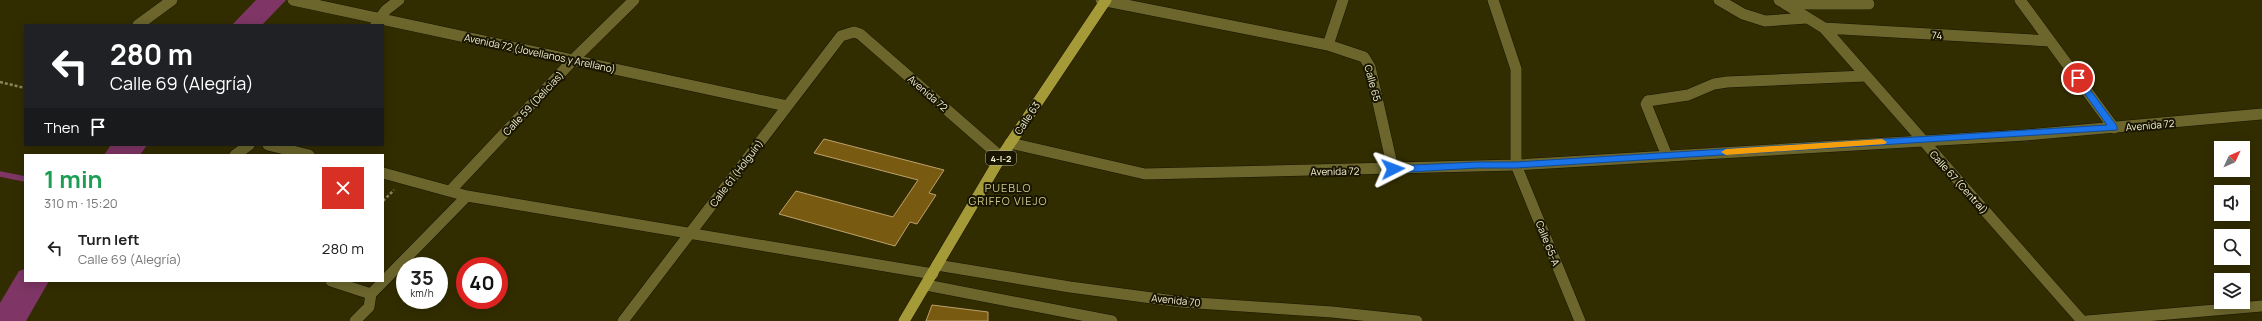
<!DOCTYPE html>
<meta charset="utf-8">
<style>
body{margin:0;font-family:Manrope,sans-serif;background:#f2f2f2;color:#222;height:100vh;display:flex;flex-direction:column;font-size:15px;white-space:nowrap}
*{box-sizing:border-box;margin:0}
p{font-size:13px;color:#767676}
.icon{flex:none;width:22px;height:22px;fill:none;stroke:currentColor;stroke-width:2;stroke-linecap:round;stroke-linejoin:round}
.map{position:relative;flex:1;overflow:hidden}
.side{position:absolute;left:24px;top:154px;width:360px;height:128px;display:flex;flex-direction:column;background:#fff;border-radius:0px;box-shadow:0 2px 10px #0003}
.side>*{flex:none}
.banner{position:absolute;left:24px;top:24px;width:360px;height:122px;border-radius:0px;box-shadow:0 2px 10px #0003;background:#202124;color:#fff;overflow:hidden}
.needle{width:26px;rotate:46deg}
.buttons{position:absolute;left:2214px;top:141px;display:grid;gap:8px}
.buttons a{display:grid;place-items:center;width:36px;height:36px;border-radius:0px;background:#fff;box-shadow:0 2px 10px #0003;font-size:20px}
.speed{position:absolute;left:396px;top:257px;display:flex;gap:8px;font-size:20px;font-weight:700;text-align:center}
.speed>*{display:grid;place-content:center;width:52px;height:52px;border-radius:50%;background:#fff;box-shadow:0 2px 10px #0003;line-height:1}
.speed small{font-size:10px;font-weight:400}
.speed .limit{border:6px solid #d22;background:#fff;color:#111}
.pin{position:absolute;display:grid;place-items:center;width:34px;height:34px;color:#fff;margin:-17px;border:2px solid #fff;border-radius:50%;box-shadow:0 1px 4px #0007}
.me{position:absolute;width:44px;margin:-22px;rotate:87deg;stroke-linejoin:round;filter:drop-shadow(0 0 3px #0008)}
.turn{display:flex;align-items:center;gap:14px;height:84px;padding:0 20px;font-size:18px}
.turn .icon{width:52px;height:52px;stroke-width:2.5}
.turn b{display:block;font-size:28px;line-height:34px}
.then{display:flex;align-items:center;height:38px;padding:0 20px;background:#0003;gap:8px;font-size:15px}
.round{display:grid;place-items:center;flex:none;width:42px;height:42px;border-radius:0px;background:#f2f2f2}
.overview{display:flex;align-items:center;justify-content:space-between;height:68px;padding:0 20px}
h1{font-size:24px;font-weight:700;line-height:30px;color:#1e9e55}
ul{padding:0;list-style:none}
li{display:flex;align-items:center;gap:12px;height:52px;padding:0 20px}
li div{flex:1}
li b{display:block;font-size:15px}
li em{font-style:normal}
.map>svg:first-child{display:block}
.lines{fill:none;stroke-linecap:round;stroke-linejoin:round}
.stream{stroke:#7f3666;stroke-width:5.5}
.river{fill:#7f3666;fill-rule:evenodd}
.building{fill:#795a11;stroke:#bda16c}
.service-casing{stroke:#181500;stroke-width:12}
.minor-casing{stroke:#181500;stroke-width:12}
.tertiary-casing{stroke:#181500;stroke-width:12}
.primary-casing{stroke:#181500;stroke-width:12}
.path{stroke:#8a8660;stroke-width:2.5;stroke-dasharray:3 2;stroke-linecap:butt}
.service{stroke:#6c662d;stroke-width:11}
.minor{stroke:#6c662d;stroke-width:11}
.tertiary{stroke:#6c662d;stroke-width:11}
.primary{stroke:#a59a38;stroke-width:11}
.route{fill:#1a73e8;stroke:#114b97}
.slow{fill:#f59e0b}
.labels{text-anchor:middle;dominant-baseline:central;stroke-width:4;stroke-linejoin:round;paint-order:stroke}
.shield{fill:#181501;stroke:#b2af94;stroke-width:1}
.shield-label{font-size:9px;font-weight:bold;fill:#f4f1d3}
.street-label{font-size:10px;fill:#f4f1d3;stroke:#181501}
.neighbourhood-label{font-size:11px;letter-spacing:1px;fill:#cdc78c;stroke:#181501}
</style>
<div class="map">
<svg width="2262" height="321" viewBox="0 0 2262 321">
<rect width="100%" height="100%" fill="#322d00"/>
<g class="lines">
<path class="stream" d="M 0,174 L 25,179"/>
<path class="river" d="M 256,0 L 286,0 L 262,25 L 232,25 Z
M 111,145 L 147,145 L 140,155 L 104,155 Z
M 25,269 L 25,281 L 49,281 L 26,321 L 0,321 L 0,303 L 19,271 Z"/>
</g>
<path class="building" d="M 824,139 L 944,170 L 929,193 L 936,195 L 917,224 L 910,222 L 895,246 L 779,214 L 796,191 L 893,217 L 918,180 L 814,153 Z
M 932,305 L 988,312 L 988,321 L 926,321 Z"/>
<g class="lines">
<defs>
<path id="service" d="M 1493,0 L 1516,69 L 1516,165
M 1719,0 L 1743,14 L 1765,21 L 1807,18
M 1786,4 L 1869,4
M 1648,101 L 1688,95 L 1714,84 L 1727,82 L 1865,76
M 235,155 L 249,145
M 331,281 L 371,294"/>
<path id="minor" d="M 293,0 L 787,106
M 1101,0 L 1328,45 L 1364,57 L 1370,67 L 1393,169
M 1779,0 L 1824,28 L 2082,321
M 2020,0 L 2114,128
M 376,24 L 386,10 L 399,0
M 138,25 L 172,0
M 1824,28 L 2050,41
M 1328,45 L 1343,0
M 1648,101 L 1646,104 L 1667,156
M 268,145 L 309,155
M 1516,165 L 1580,321
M 383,173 L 467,196 L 933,274
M 451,190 L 574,59 L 634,0
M 937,265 L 1070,287 L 1182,302 L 1332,312 L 1417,321
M 926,285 L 1112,321
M 355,321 L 369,307 L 371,294 L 467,196
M 623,321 L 841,36 L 854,32 L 860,34 L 1001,157
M 2087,321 L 2262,306"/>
<path id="tertiary" d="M 1010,143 L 1145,174 L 1516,165 L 2026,135 L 2262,114"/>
<path id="primary" d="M 904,321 L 1001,157 L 1106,0"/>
</defs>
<use href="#service" class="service-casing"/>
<use href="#minor" class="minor-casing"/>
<use href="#tertiary" class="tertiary-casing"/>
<use href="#primary" class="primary-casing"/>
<path class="path" d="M 0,82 L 25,88
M 383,201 L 394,190"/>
<use href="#service" class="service"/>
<use href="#minor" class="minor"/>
<use href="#tertiary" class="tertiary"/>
<use href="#primary" class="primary"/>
</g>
<path class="route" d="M 2075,76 L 2080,76 L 2117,126 L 2117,130 L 1516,168 L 1477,168 L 1393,173 L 1389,169 L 1393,166 L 1477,162 L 1516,162 L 2107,125 L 2075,80 Z"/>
<path class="slow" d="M 1882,139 L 1887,142 L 1885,144 L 1726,155 L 1721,152 L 1726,149 Z"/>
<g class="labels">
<rect class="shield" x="986" y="151" width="30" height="14" rx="3"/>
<g class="shield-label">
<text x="1001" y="158">4-I-2</text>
</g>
<g class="street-label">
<text transform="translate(1937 35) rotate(3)">74</text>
<text transform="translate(540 53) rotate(12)">Avenida 72 (Jovellanos y Arellano)</text>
<text transform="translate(1373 83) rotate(75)">Calle 65</text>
<text transform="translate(928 93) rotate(41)">Avenida 72</text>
<text transform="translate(533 103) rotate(-47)">Calle 59 (Delicias)</text>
<text transform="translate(1027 118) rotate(-56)">Calle 63</text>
<text transform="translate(2150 125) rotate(-5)">Avenida 72</text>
<text transform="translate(1335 171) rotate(-1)">Avenida 72</text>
<text transform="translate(736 173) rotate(-53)">Calle 61 (Holguín)</text>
<text transform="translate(1959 182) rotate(48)">Calle 67 (Central)</text>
<text transform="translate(1548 243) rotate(68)">Calle 65-A</text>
<text transform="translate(1176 300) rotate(6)">Avenida 70</text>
</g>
<g class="neighbourhood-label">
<text x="1008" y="187">PUEBLO<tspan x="1008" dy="13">GRIFFO VIEJO</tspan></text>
</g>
</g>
</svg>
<div class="buttons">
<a><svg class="needle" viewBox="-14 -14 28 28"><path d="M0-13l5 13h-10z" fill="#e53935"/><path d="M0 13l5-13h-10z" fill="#767676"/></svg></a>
<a><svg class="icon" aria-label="sound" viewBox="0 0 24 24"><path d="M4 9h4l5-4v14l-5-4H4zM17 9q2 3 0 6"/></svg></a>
<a><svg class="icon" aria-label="search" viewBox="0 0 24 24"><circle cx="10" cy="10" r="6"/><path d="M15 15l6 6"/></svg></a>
<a><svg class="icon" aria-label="layers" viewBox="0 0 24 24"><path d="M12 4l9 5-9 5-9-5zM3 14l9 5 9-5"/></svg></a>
</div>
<div class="speed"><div>35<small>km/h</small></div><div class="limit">40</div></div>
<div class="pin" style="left:2078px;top:78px;background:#d93025"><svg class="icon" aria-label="arrive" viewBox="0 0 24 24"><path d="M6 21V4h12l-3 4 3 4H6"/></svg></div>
<svg class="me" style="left:1393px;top:169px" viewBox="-20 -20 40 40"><path d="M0-17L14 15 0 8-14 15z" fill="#1a73e8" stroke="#fff" stroke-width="4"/></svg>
<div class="banner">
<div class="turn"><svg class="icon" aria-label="left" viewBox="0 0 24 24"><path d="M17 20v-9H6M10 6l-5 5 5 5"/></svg><div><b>280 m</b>Calle 69 (Alegría)</div></div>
<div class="then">Then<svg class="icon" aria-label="arrive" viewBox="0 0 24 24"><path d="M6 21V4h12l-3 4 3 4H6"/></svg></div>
</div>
<section class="side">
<div class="overview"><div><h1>1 min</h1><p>310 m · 15:20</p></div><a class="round" style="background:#d93025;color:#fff"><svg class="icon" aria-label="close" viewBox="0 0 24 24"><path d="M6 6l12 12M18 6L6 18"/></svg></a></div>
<ul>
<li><svg class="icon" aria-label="left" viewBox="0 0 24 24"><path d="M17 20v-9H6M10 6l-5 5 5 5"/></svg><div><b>Turn left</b><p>Calle 69 (Alegría)</p></div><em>280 m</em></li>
</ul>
</section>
</div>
